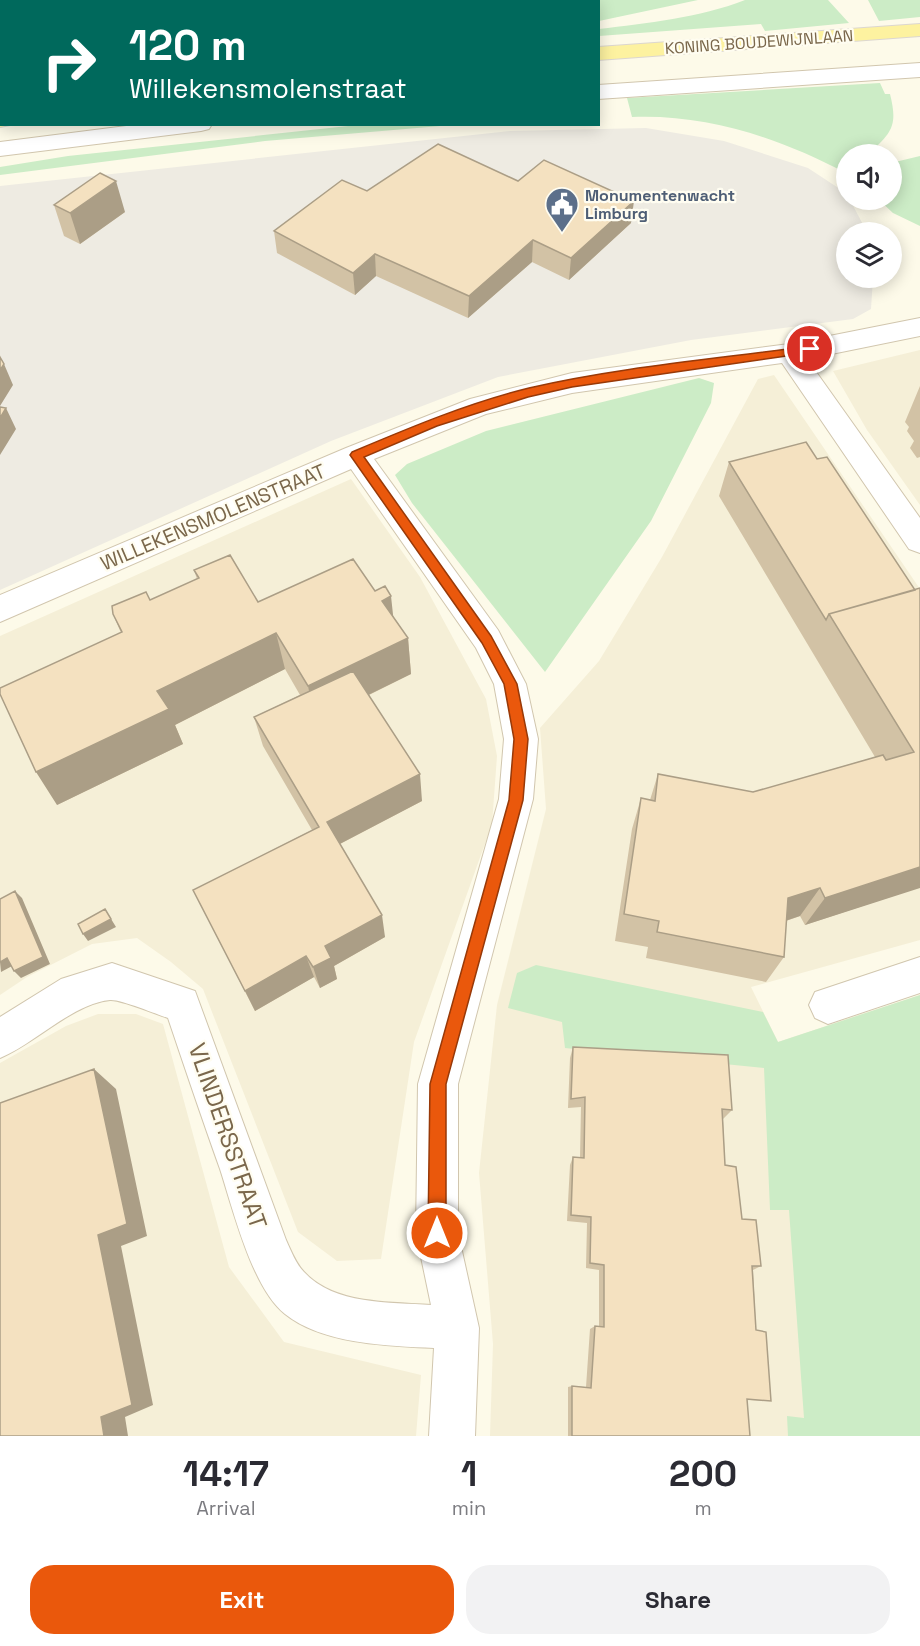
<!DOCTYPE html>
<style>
body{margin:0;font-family:"Space Grotesk",sans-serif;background:#f2f2f3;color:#2b2b33;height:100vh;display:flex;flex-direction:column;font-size:22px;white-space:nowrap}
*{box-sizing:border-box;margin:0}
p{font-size:20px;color:#7c7c81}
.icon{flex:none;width:33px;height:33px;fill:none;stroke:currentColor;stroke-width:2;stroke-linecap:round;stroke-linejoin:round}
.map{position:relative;height:1436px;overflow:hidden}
.drawer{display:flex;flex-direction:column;background:#fff;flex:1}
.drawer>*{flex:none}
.guide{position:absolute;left:0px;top:0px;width:600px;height:126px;box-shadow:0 3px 15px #0003;background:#00695c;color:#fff;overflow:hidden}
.buttons{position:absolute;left:836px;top:144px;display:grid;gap:12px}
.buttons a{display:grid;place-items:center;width:66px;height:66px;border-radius:50%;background:#fff;box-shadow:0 3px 15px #0003;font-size:30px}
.pin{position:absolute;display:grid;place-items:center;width:51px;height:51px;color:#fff;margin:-26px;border:3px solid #fff;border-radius:50%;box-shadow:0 2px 6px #0007}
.me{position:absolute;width:66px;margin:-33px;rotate:0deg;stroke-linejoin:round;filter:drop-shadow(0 0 4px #0008)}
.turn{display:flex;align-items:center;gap:21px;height:126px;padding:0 30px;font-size:27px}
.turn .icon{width:78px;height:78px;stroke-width:2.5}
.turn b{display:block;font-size:42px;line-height:51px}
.eta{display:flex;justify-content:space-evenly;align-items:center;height:102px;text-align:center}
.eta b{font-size:36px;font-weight:700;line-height:42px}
.action{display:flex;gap:12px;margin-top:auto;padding:12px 30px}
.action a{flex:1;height:69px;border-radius:24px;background:#ea580c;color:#fff;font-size:24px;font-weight:700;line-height:69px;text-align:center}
.action a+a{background:#f2f2f3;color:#2b2b33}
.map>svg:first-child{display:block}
.residential{fill:#f5efd7}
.industrial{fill:#eeebe2}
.green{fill:#ccecc6}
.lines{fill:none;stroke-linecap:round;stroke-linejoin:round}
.minor-casing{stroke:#d1c6ae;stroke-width:2}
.major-casing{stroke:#dcd7d0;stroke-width:2}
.minor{fill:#fff;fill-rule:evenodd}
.major{fill:#fdf2a0;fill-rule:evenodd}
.wall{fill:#d2c2a5}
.shaded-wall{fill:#ab9e86}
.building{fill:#f4e1c0;stroke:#ab9e86;stroke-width:1.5}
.route{fill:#ea580c;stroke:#983908;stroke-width:1.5}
.labels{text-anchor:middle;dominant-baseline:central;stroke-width:4.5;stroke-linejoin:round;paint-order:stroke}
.far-street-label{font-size:16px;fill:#7a674b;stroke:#fffdf1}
.far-service-label{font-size:16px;font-weight:bold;fill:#4e5e75;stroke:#fffdf1;text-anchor:start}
.street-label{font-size:20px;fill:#7a674b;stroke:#fffdf1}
.near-street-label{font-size:24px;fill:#7a674b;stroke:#fffdf1}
</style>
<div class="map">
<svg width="920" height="1436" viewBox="0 0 920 1436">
<rect width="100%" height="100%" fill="#fdfae9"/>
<path class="residential" d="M 920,350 L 920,505 L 867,430 L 833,371 Z
M 774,375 L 920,589 L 920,940 L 751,987 L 778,1042 L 920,995 L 920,1436 L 490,1436 L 493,1344 L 479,1173 L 497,1005 L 546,809 L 540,728 L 599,661 L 662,557 L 758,379 Z
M 351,479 L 420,577 L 486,699 L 497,756 L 492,824 L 414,1042 L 381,1259 L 337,1261 L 298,1232 L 203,989 L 171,962 L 137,938 L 92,944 L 27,977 L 0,995 L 0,636 Z
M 98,1014 L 136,1014 L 163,1024 L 229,1267 L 284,1342 L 421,1375 L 416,1436 L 0,1436 L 0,1063 L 66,1026 Z"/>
<path class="industrial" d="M 646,128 L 724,141 L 808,168 L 846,193 L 846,200 L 850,200 L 867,232 L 846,232 L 846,278 L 873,278 L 871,309 L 853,319 L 691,340 L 498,377 L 331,441 L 0,590 L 0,186 L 510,131 Z"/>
<path class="green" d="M 0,0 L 698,0 L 599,21 L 598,2 L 2,2 L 0,78 Z
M 745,0 L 828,0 L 849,23 L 765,31 L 761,24 L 599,36 L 599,29 C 647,23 699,18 745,0 Z
M 868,0 L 920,0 L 920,17 L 879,21 Z
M 880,83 L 885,94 L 890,94 C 898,126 892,132 869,154 L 846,154 L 846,173 C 779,138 708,114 632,117 L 627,98 Z
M 367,124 L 452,125 L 265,141 L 0,175 L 0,167 L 68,156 Z
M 920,156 L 920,226 L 893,213 L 879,200 L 891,200 L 891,163 Z
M 699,378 L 714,383 L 711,403 L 651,521 L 545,672 L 412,503 L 395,475 L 407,464 L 486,431 Z
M 536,965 L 763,1012 L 778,1042 L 920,995 L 920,1436 L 788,1436 L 787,1416 L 804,1418 L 789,1210 L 770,1210 L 764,1068 L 565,1048 L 562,1022 L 508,1008 L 517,973 Z"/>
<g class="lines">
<defs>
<path id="minor" d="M 920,63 L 920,77 L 598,99 L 598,85 Z
M 142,124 L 212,124 L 209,129 L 201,131 L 0,156 L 0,142 Z
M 920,318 L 920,336 L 807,359 L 920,518 L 920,553 L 909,549 L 782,363 L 572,393 L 486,414 L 374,459 L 498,630 L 526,684 L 538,739 L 533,799 L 458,1084 L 458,1233 L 479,1328 L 475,1436 L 429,1436 L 434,1348 C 388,1346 322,1344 285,1314 C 252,1288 233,1209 220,1169 C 202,1119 185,1068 168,1018 C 156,1014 120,999 110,1000 C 72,1004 36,1043 0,1058 L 0,1017 L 61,979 L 112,963 L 195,991 L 286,1240 C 291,1251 296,1264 304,1272 C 334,1305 390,1302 431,1305 L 416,1233 L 418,1084 L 499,799 L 504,739 L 494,684 L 476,648 L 351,469 L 0,622 L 0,595 L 346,448 L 470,399 L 572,373 L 789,344 Z
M 920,957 L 920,993 L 828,1024 L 815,1018 L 809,1005 L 815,992 Z"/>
<path id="major" d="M 920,24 L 920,36 L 598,60 L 598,47 Z
M 0,113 L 2,124 L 10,125 L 0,127 Z"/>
</defs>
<use href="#minor" class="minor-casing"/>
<use href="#major" class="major-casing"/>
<use href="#minor" class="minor"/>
<use href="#major" class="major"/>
</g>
<path class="wall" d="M 518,181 L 631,223 L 569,280 L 532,262 L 468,318 L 376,276 L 355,295 L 277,253 L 274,231 L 367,191 Z
M 54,205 L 125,212 L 80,244 L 64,236 Z
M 920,386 L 920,457 L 917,458 L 910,448 L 914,441 L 907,431 L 909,427 L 905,422 Z
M 817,459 L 915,590 L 920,588 L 920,887 L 805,925 L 800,916 L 786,921 L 784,957 L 766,982 L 646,958 L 648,947 L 615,941 L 632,829 L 641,798 L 650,800 L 658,774 L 753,792 L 875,757 L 719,496 L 729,462 Z
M 194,570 L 258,602 L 393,616 L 408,638 L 411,674 L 369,695 L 422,801 L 340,844 L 385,937 L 334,966 L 337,979 L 320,988 L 314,977 L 255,1011 L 193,890 L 312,830 L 263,746 L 254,717 L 300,695 L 285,669 L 175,725 L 183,744 L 57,805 L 121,633 L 113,614 L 150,600 L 197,579 Z
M 573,1047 L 732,1110 L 723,1119 L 725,1165 L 742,1219 L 761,1266 L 753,1270 L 756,1330 L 771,1401 L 747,1400 L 750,1436 L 568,1436 L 568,1387 L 572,1386 L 586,1387 L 590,1329 L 595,1326 L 599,1327 L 599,1270 L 586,1268 L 587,1223 L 567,1221 L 570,1165 L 573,1157 L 580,1158 L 581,1107 L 568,1108 L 570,1058 Z"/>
<path class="shaded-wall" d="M 116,181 L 125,212 L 80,244 L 70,213 Z
M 634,201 L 631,223 L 569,280 L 571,258 Z
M 533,240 L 532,262 L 468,318 L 469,296 Z
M 375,254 L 376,276 L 355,295 L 353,273 Z
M 4,364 L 13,385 L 0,406 L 0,370 Z
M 6,408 L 16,429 L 0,455 L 0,418 Z
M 391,596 L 395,633 L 382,601 Z
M 276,633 L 285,669 L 175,725 L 183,744 L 57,805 L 36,772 L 157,691 Z
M 408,638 L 411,674 L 315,721 L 308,686 Z
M 420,774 L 422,801 L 332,848 L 327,822 Z
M 920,867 L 920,888 L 805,925 L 825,898 Z
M 820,888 L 800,916 L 770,926 L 788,898 Z
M 15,891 L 22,898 L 50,964 L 21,978 L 14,971 Z
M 105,909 L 116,927 L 88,941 L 83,934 Z
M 382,915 L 385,937 L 334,966 L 337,979 L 320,988 L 313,967 L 325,946 Z
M 306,956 L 314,977 L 255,1011 L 245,991 Z
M 7,958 L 14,965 L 1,972 L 0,962 Z
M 94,1069 L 116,1089 L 147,1236 L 121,1246 L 153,1405 L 125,1417 L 128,1436 L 104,1436 L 101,1417 Z"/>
<path class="building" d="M 438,144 L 518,181 L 544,160 L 634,201 L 571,258 L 533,240 L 469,296 L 375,254 L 353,273 L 274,231 L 342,180 L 367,191 Z
M 100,173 L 116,181 L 70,213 L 54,205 Z
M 0,357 L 4,364 L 0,370 Z
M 0,407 L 6,408 L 0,418 Z
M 806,442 L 817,459 L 827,457 L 915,590 L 829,614 L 826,620 L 729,462 Z
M 230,555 L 258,602 L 353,559 L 375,591 L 385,586 L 391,596 L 382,601 L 408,638 L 308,686 L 276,633 L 157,691 L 169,709 L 36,772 L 0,694 L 0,688 L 122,632 L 113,614 L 112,606 L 146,592 L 150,600 L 199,578 L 194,570 Z
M 920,588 L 920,867 L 825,898 L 820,888 L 788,898 L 784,957 L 657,932 L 659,921 L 624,914 L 641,798 L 655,801 L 658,774 L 753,792 L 883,755 L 886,760 L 914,752 L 829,614 Z
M 353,671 L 420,774 L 327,822 L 382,915 L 325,946 L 331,958 L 313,967 L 306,956 L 245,991 L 193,890 L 319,827 L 254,717 Z
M 15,891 L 43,957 L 14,971 L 7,958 L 0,962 L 0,899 Z
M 105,909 L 111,919 L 83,934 L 78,924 Z
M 573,1047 L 728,1055 L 732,1110 L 722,1109 L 725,1165 L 736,1167 L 742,1219 L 756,1220 L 761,1266 L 752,1266 L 756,1330 L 766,1332 L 771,1401 L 747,1399 L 750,1436 L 572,1436 L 572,1386 L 591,1388 L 595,1326 L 604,1327 L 604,1265 L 590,1263 L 591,1217 L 571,1215 L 573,1157 L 584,1158 L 585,1097 L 571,1099 Z
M 94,1069 L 127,1224 L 98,1235 L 132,1405 L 101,1417 L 104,1436 L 0,1436 L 0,1103 Z"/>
<path class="route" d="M 810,346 L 814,347 L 814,352 L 572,387 L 528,397 L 437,426 L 364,457 L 491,636 L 517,684 L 528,739 L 523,800 L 446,1084 L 446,1233 L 443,1239 L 437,1242 L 431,1239 L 428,1233 L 430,1084 L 509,800 L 514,739 L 504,684 L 482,643 L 350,455 L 352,452 C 409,428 468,403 529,388 C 620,367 716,359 810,346 Z"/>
<defs>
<symbol id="civic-pin" viewBox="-11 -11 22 30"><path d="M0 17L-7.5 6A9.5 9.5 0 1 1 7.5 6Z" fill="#5c6f8a" stroke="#fffdf1"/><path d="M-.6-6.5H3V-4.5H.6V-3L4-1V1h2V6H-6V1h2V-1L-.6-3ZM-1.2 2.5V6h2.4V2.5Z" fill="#fff"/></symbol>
</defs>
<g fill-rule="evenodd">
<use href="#civic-pin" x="543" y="185" width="38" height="52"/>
</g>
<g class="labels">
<g class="far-street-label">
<text transform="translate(759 42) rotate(-4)">KONING BOUDEWIJNLAAN</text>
</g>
<g class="far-service-label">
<text x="585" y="195">Monumentenwacht<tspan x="585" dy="18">Limburg</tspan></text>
</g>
<g class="street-label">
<text transform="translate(213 517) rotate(-23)">WILLEKENSMOLENSTRAAT</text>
</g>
<g class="near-street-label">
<text transform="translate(228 1136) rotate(71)">VLINDERSSTRAAT</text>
</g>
</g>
</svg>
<div class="buttons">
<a><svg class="icon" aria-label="sound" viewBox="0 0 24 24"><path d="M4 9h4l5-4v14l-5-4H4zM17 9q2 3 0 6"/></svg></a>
<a><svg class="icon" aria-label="layers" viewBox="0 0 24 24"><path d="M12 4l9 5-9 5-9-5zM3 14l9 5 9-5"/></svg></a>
</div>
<div class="pin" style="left:810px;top:349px;background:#d93025"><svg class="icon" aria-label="arrive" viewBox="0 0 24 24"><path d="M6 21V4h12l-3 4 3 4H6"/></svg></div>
<svg class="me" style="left:437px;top:1233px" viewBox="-20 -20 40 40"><circle r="17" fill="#ea580c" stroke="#fff" stroke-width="3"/><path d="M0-11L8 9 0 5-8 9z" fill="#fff"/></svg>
<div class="guide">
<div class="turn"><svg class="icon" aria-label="right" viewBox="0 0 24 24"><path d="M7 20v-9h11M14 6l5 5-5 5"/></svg><div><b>120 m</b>Willekensmolenstraat</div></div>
</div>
</div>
<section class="drawer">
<div class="eta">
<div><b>14:17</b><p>Arrival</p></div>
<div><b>1</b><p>min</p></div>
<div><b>200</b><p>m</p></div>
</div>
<div class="action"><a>Exit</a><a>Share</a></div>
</section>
